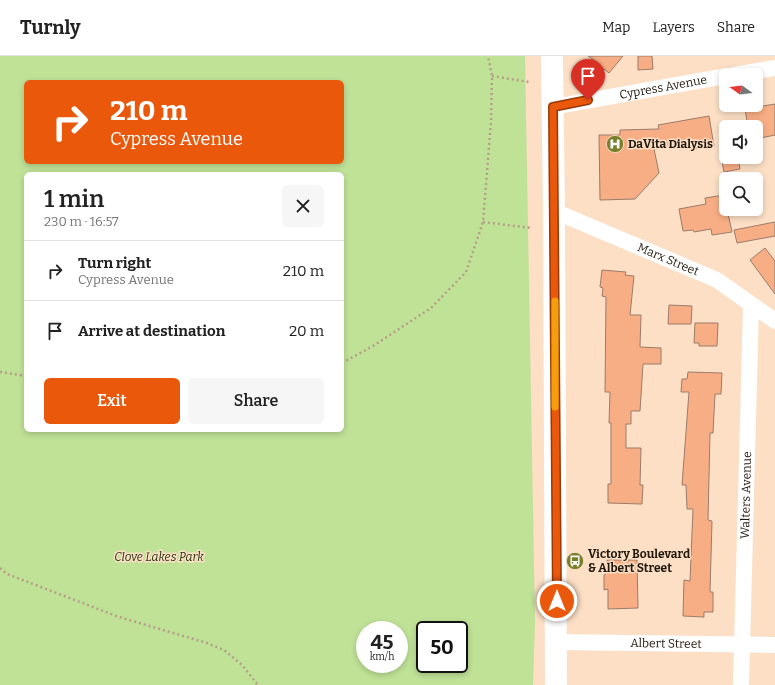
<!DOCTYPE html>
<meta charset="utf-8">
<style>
body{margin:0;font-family:Bitter,serif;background:#f6f6f6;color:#222;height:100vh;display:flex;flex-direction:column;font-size:15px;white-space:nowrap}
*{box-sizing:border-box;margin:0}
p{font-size:13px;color:#767676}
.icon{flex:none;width:22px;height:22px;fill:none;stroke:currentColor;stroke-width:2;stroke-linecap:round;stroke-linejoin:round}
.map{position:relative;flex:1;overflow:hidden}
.side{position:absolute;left:24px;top:116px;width:320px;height:260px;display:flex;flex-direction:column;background:#fff;border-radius:6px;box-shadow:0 2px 6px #0003}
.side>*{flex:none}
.banner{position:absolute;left:24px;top:24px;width:320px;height:84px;border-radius:6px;box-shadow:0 2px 6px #0003;background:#ea580c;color:#fff;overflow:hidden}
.needle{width:26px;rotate:285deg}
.fabs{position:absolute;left:719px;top:12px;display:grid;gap:8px}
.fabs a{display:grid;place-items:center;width:44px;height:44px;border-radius:6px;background:#fff;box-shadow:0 2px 6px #0003;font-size:20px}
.speed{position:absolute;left:356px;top:565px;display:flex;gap:8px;font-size:20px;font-weight:700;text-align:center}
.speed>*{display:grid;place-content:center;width:52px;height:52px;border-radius:50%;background:#fff;box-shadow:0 2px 6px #0003;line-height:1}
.speed small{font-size:10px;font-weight:400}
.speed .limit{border:2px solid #111;border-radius:6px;background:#fff;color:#111}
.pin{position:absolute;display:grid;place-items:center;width:34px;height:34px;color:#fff;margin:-41px -17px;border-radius:50% 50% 50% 0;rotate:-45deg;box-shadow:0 0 4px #0007}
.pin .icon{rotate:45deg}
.me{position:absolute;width:44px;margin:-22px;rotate:0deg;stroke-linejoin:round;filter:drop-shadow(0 0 3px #0008)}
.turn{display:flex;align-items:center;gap:14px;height:84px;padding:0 20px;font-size:18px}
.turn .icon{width:52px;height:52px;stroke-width:2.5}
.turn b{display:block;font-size:28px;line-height:34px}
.round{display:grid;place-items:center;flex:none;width:42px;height:42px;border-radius:6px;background:#f6f6f6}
.head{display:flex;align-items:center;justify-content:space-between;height:68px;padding:0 20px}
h1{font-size:24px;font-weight:600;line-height:30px}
.button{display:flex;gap:8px;margin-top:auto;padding:8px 20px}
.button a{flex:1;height:46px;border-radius:6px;background:#ea580c;color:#fff;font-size:16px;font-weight:600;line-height:46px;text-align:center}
.button a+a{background:#f6f6f6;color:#222}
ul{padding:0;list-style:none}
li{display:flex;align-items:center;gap:12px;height:60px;padding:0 20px;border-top:1px solid #e0e0e0}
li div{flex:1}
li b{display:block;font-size:15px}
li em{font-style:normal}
header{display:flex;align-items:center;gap:24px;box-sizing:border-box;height:56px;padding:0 20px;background:#fff;border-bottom:1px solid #e0e0e0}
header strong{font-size:19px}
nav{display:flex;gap:22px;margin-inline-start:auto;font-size:14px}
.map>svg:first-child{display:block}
.green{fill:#c0e297;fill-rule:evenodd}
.building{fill:#f8ae85;stroke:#9b7c6b}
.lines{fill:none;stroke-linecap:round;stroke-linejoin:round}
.path{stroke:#b49e89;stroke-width:2.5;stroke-dasharray:2 3;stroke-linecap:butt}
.street{stroke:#fff;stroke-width:16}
.secondary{stroke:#fff;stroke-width:22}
.route-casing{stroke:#983908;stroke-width:10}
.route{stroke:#ea580c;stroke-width:7}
.slow{stroke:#f59e0b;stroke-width:7}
.labels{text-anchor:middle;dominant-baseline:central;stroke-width:3;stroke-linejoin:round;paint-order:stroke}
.street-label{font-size:12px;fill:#21180e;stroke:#fcdfc5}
.poi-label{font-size:12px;font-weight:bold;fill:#21180e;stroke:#fcdfc5;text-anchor:start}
.park-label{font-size:12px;font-style:italic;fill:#293812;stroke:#fcdfc5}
</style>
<header>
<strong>Turnly</strong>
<nav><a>Map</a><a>Layers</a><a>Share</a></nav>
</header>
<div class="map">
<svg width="775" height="629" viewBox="0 0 775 629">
<rect width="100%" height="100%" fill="#fcdfc5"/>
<path class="green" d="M 0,0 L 525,0 L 535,567 L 533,629 L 0,629 ZM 26,26 L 342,26 L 342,106 L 26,106 ZM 26,118 L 342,118 L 342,374 L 26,374 ZM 365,574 L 399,574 L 399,608 L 365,608 ZM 425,574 L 459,574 L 459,608 L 425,608 Z"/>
<path class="building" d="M 588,0 L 623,0 L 609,17 L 604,13 L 600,18 L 590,9 L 594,4 Z
M 638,0 L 652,0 L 653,13 L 638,14 Z
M 775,48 L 775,79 L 756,83 L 756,71 L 748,71 L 745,53 Z
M 709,60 L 714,90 L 694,93 L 693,86 L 654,93 L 659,117 L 635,143 L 600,144 L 599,79 L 620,79 L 620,74 L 659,73 L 658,69 Z
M 721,101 L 738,101 L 740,113 L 724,116 Z
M 724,139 L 732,176 L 712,179 L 711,173 L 694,176 L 693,174 L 683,175 L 679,153 L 706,148 L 705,142 Z
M 775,166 L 775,180 L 737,187 L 734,174 Z
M 765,192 L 775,205 L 775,238 L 750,204 Z
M 602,214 L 626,216 L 625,219 L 634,220 L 630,259 L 641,259 L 640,291 L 661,292 L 661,308 L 643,308 L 640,355 L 631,355 L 631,368 L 626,368 L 626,392 L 641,392 L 640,429 L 643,429 L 642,448 L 608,447 L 608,428 L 611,428 L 611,367 L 609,367 L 610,336 L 605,336 L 606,241 L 602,240 L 603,232 L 600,231 Z
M 669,249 L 692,250 L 691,268 L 668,268 Z
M 695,267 L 718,267 L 717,290 L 699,290 L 699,287 L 694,287 Z
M 688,316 L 722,317 L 721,338 L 715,338 L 713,377 L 710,377 L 708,464 L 712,465 L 710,536 L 713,536 L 713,556 L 704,556 L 704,561 L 683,560 L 684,524 L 690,525 L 693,453 L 687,453 L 686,429 L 682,429 L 689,336 L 681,336 L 682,323 L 687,323 Z
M 607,504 L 637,504 L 638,552 L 608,553 L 608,533 L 604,534 L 604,519 L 608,516 Z"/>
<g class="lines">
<path class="path" d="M 492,20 L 529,26
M 483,166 L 531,172
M 342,307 L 373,290 L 431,252 L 466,216 L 483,166 L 491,66 L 492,20 L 488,0
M 0,316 L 26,320
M 0,512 L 7,518 L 119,561 L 207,587 L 224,594 L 242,609 L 258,629"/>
<g class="street">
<path d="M 734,19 L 775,12"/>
<path id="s1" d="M 553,51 L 726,20"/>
<path id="s2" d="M 554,155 L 717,224 L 775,265"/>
<path id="s3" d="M 557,586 L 775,589"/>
<path id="s4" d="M 741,629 L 751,250"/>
</g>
<path class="secondary" d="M 552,0 L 554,155 L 556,629"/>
</g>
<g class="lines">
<defs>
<path id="route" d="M 557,545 L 553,51 L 588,44"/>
</defs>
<use href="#route" class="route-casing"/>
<use href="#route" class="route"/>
<path class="slow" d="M 555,245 L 555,351"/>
</g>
<defs>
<symbol id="hospital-disc" viewBox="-11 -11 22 22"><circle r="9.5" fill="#787f2a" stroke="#fcdfc5"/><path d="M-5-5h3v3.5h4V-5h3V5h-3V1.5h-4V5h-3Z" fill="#fff"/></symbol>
<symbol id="bus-disc" viewBox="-11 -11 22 22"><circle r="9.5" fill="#787f2a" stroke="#fcdfc5"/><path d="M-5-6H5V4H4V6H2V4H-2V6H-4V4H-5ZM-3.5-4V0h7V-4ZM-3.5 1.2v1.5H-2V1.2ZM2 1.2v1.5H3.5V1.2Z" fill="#fff"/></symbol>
</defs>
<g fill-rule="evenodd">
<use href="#hospital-disc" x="605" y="78" width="20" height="20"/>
<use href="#bus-disc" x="565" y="495" width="20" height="20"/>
</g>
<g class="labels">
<g class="street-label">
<text stroke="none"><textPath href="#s1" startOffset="112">Cypress Avenue</textPath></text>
<text stroke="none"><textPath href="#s2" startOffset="124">Marx Street</textPath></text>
<text stroke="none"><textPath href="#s4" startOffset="190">Walters Avenue</textPath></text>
<text stroke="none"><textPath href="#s3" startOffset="109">Albert Street</textPath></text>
</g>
<g class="poi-label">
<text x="628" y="88">DaVita Dialysis</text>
<text x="588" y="498">Victory Boulevard<tspan x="588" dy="14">&amp; Albert Street</tspan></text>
</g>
<g class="park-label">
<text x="159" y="501">Clove Lakes Park</text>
</g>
</g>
</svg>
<div class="fabs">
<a><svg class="needle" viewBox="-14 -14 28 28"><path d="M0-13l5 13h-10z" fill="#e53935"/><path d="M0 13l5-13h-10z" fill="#767676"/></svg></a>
<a><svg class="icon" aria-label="sound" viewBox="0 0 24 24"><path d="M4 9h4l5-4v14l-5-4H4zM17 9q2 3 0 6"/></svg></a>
<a><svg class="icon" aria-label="search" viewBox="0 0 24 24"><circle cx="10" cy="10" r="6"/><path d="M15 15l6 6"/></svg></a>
</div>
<div class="speed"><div>45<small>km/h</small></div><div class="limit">50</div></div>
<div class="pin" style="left:588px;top:44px;background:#d93025"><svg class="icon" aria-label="arrive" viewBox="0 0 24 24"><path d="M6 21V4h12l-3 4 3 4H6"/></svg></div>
<svg class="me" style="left:557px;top:545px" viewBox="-20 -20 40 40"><circle r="17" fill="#ea580c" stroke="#fff" stroke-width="3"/><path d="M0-11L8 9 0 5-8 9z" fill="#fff"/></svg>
<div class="banner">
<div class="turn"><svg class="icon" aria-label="right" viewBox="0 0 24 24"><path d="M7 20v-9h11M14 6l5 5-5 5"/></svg><div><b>210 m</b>Cypress Avenue</div></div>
</div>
<section class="side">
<div class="head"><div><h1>1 min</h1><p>230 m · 16:57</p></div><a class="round"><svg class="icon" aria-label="close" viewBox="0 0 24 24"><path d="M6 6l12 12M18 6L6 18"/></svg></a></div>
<ul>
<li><svg class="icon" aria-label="right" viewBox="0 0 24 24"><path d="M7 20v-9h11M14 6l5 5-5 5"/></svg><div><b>Turn right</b><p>Cypress Avenue</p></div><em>210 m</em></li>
<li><svg class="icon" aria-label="arrive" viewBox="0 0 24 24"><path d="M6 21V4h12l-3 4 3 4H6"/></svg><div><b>Arrive at destination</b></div><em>20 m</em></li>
</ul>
<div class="button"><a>Exit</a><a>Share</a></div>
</section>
</div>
